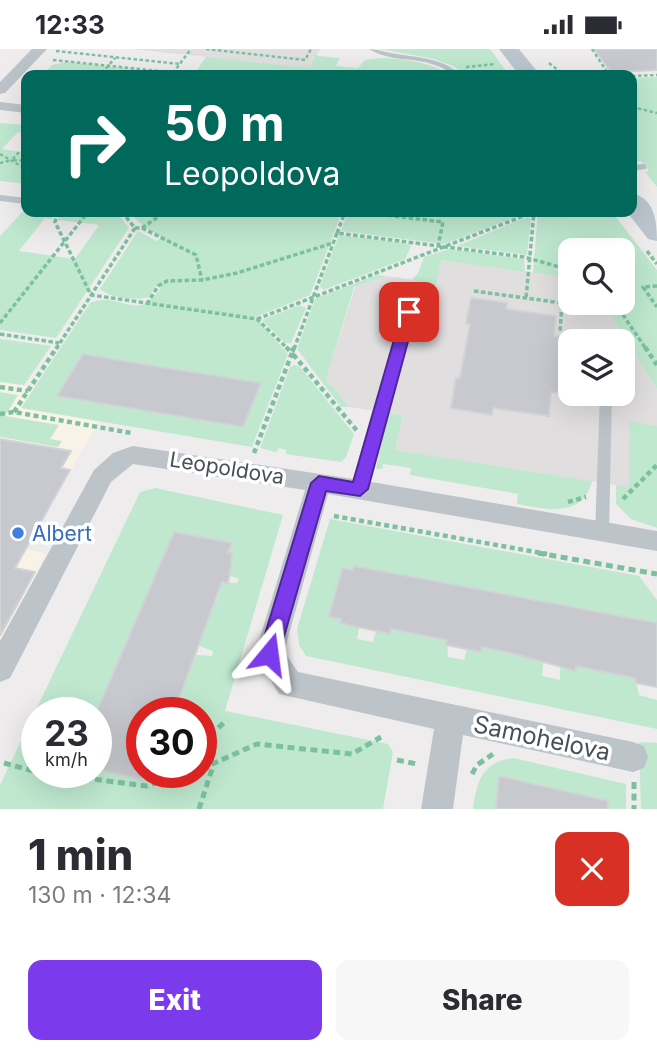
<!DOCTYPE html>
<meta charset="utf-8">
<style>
body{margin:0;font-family:Inter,sans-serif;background:#f7f7f7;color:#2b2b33;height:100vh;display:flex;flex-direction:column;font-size:26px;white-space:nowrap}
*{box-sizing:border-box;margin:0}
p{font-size:23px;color:#7c7c81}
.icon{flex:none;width:38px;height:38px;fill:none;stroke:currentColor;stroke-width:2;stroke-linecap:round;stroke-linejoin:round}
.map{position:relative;height:760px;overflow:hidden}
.drawer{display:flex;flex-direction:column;background:#fff;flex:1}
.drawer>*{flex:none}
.banner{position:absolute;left:21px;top:21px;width:616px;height:147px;border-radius:14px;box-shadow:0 7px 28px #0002;background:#00695c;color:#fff;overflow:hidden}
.fabs{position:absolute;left:558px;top:189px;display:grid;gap:14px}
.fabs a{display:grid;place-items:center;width:77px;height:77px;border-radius:14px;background:#fff;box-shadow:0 7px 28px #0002;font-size:35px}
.speed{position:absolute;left:21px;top:648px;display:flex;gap:14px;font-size:35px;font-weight:700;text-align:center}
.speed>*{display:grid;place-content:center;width:91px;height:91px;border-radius:50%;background:#fff;box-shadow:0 7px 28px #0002;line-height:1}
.speed small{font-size:18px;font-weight:400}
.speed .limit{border:10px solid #d22;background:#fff;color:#111}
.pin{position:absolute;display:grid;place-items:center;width:60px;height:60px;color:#fff;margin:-30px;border-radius:14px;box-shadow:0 4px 10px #0006}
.me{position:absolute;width:77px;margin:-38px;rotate:16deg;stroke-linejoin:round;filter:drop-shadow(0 0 5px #0008)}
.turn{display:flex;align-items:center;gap:24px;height:147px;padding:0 28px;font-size:32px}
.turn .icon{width:91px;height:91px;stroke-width:2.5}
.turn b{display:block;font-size:49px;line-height:60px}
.round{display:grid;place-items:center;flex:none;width:74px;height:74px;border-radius:14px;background:#f7f7f7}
.head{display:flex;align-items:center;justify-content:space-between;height:119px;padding:0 28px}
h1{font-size:42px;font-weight:800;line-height:52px}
.cta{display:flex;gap:14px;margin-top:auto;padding:14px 28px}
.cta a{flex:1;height:80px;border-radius:14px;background:#7c3aed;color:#fff;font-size:28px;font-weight:800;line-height:80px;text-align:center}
.cta a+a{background:#f7f7f7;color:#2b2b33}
.status{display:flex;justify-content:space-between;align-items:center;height:49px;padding:0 35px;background:#fff;direction:ltr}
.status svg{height:19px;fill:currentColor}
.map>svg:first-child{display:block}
.commercial{fill:#f9f3e7}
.education{fill:#e0dede;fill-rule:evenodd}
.green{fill:#bfe8cf;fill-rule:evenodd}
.building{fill:#c7c9cf;stroke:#d1d3d7;stroke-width:2}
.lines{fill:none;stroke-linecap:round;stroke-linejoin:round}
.path-far3{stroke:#7cc19f;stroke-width:2.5;stroke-dasharray:3.5 2.5;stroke-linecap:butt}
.path-far2{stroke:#7cc19f;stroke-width:3.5;stroke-dasharray:4.5 2.5;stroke-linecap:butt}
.path-far1{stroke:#7cc19f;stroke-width:4.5;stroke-dasharray:5 3.5;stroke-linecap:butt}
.path{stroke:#7cc19f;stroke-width:5;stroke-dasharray:7 4.5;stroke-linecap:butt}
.lane{fill:#bcc4ca;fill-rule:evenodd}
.street{fill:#bcc4ca;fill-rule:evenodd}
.secondary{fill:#bcc5ce;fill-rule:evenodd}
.route{fill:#7c3aed;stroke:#51269a;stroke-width:2}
.shop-dot{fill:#3f7fe0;stroke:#fff;stroke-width:2.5}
.labels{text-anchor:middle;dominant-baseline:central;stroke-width:7;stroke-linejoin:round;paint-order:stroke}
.street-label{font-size:21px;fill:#475057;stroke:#fff}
.shop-label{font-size:21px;fill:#366cbe;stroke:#fff;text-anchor:start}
.near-street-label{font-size:24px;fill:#475057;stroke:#fff}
</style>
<div class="status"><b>12:33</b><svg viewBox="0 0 49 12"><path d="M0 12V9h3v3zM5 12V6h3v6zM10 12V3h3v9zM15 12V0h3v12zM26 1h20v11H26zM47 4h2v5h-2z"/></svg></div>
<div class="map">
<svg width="657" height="760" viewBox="0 0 657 760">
<rect width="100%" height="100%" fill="#efeced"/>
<path class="commercial" d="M 0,333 L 34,339 L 22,359 L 99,372 L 26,500 L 46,505 L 36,523 L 39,524 L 0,597 Z"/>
<path class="education" d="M 132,0 L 321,0 L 312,9 L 316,10 L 311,19 Z
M 440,211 L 570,228 L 570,254 L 603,254 L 657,340 L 657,377 L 629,373 L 629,438 L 395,401 L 403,366 L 349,358 L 326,330 L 355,238 L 386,227 L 435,234 ZM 570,292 L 623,292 L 623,345 L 570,345 Z"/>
<path class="green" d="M 381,0 L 490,0 L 509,26 L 465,26 L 453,17 L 434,10 Z
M 315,4 L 318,7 L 340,9 L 336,17 L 358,19 L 365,11 C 389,6 429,12 449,26 L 195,24 L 206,8 L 311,19 Z
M 66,13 L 189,26 L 119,26 L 80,22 L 76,26 L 43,26 L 52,16 Z
M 657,28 L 657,138 L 645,123 L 649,122 L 641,112 L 635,113 L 632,109 L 632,29 Z
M 0,74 L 26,76 L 26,84 L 18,83 L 2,100 L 26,104 L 26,135 L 0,132 Z
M 26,159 L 26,163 L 56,164 L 51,170 L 45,169 L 19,202 L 75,210 L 99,176 L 58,171 L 61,163 L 116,163 L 129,179 L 56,289 L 0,281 L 0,187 Z
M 129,163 L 342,163 L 310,246 L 255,268 L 288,305 L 252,398 L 21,359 L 90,254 C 120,240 137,277 161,238 L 155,237 L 149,248 C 136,252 110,249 100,240 L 138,182 L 156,192 L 162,189 L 142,176 Z
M 348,163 L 435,163 L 481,168 L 482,163 L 529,163 L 444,195 L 341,182 Z
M 538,163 L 612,163 L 657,221 L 657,340 L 603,254 L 623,254 L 623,201 L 570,201 L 570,228 L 533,224 Z
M 527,168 L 531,170 L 527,206 L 457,197 Z
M 339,186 L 408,195 L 411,197 L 405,210 L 323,241 L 320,237 Z
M 449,200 L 524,210 L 525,223 L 441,211 L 436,235 L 412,231 L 418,224 L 424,208 Z
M 377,226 L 386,227 L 354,238 L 326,330 L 349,358 L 341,358 L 297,300 L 315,250 Z
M 300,256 L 306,259 L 291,294 L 285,294 L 262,271 Z
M 0,290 L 51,297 L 24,336 L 0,333 Z
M 295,316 L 300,318 L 354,385 L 346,408 L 341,413 L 286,405 L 286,401 L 279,399 L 276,403 L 260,399 L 290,318 Z
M 0,343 L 18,346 L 5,367 L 59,376 L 50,390 L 62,392 L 58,398 L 0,388 Z
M 388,364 L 403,366 L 395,401 L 592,432 C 583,470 545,460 517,455 L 518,445 L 410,426 L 411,419 L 383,415 L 382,420 L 376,420 Z
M 629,372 L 657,377 L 657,479 L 631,470 L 616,455 L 616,436 L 629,438 Z
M 155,439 L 283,466 L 225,662 L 388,695 L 393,703 L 383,760 L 0,760 L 0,736 L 140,443 ZM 231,494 L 228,503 L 232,505 L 225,525 L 239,530 L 237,534 L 222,533 L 216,554 L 209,554 L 207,574 L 199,597 L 213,602 L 212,607 L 196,606 L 186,631 L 181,630 L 173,652 L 178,653 L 174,663 L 201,663 L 201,723 L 147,723 L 143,731 L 96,720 L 96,723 L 37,723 L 37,663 L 96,664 Z
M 330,470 L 639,527 L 657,551 L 657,574 L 355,517 L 353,521 L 342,520 L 330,567 L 341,570 L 341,575 L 359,579 L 357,590 L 373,593 L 376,582 L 390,585 L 391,580 L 447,591 L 448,608 L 464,611 L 467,600 L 481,603 L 482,598 L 540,610 L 543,615 L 542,627 L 560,631 L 560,619 L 576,622 L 576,617 L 635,629 L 639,646 L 657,651 L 657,680 L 306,607 L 299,596 L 297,580 Z
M 639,693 L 657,694 L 657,760 L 641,760 Z
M 513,709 L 626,735 L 626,760 L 574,759 L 574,744 L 500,727 L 496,760 L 473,760 C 477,732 482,713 513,709 Z"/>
<path class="building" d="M 594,0 L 657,0 L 657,21 L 611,23 Z
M 471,249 L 507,254 L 506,260 L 556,267 L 554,287 L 570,289 L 570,347 L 551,343 L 549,367 L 493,359 L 492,366 L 451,359 L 456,329 L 460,329 L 470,275 L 466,274 Z
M 83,305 L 142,315 L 261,334 L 243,378 L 57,347 Z
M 0,390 L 71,402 L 61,419 L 70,421 L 15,519 L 35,523 L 0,587 Z
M 174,483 L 232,494 L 228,503 L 232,504 L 230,524 L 228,534 L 222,533 L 174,663 L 142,663 L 142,731 L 96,720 L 96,664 Z
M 354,517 L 657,574 L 657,638 L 636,634 L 635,629 L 576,617 L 576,622 L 511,604 L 482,598 L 481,603 L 446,596 L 447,591 L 391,580 L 390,585 L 340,574 L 341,570 L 329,568 L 342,519 L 353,521 Z
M 499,727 L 608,752 L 607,760 L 496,760 Z"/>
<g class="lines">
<path class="path-far3" d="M 206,0 L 305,11 L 311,0
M 592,0 L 609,26
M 56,2 L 180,15
M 53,11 L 198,26
M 549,14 L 564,26
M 466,18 L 496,15
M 102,24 L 115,9
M 173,24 L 191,0
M 632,27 L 657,26
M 632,58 L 657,64
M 19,103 L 12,111 L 26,112
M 0,105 L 26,120
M 0,114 L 12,111"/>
<path class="path-far2" d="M 58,163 L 55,173 L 91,246 L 257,270 L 288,300
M 360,163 L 443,173 L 438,197
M 135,179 L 142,179 L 165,163
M 142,179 L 196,206 L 202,231
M 337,184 L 345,163
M 647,202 L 657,215
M 657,237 L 643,238 L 657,258
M 474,242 L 562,254 L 560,282
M 615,254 L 646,300
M 147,255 L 158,237 L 167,232 L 202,231 L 237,224 L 333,194
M 257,270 L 534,163 L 526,249
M 0,274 L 88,163
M 0,285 L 59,294
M 56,300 L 135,179 L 122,163
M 294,300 L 337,184 L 524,208 L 570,221"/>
<path class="path-far1" d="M 294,298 L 292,304 L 358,383
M 645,298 L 657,316
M 0,338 L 28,342
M 14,363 L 57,298
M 0,365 L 14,363 L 131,384
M 254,404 L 292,304 L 286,298
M 623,450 L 657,416
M 568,453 L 586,448
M 334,467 L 547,505"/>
<path class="path" d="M 538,504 L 657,525
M 201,694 L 227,671
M 397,711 L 417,715
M 4,714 L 37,723
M 201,720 L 257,695 L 352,705 L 381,688
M 38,723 L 146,737 L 191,723
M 472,725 L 477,716 L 493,705
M 160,732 L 170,723
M 634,733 L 634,760
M 199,760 L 213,717"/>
<path class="lane" d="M 369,0 C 379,0 387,4 397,5 C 420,9 443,9 461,26 C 451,26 445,19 435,16 C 414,8 389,13 369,0 Z
M 643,115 L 646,116 L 646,120 L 632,122 L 632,116 Z
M 0,146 L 26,149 L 26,155 L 0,152 Z
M 416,235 L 421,238 L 367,440 L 365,444 L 355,444 L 353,440 L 411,238 Z
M 600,345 L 612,345 L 609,485 L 607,489 L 602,491 L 597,489 L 595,485 Z"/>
<path class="street" d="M 32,0 L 47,0 L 5,44 L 0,45 L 0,33 Z
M 0,53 L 26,56 L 26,64 L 0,61 Z
M 133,397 L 360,431 L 657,482 L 657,502 L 328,445 L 284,603 L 298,623 L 633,693 L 644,697 L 648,708 L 644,719 L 633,723 L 463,686 L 453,760 L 421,760 L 434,680 L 279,645 L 255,605 L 305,441 L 133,415 L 111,433 L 10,629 L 0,633 L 0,592 L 94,421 L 113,404 Z"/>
<path class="secondary" d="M 499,0 L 519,0 L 540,26 L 519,26 Z
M 632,144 C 655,150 657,172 657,192 L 648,190 L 627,163 L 632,163 Z"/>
</g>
<path class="route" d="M 409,258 L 416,263 L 368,440 L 360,447 L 326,442 L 279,605 L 276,611 L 269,614 L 262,611 L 259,605 L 311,434 L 319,427 L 353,433 L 402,263 Z"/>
<circle class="shop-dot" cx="18" cy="484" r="7"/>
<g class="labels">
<g class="street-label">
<text transform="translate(227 419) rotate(9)">Leopoldova</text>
</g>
<g class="shop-label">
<text x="32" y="484">Albert</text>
</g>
<g class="near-street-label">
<text transform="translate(542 689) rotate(12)">Samohelova</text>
</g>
</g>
</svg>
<div class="fabs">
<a><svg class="icon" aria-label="search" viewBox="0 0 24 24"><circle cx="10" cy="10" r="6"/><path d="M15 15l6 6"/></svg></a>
<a><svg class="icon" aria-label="layers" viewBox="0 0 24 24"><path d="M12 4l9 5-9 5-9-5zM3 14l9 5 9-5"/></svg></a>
</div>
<div class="speed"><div>23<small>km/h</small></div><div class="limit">30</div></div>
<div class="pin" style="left:409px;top:263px;background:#d93025"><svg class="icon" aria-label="arrive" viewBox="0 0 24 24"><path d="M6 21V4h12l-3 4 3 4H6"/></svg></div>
<svg class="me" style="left:269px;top:605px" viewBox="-20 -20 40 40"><path d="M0-17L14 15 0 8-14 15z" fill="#7c3aed" stroke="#fff" stroke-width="4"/></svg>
<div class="banner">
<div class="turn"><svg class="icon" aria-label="right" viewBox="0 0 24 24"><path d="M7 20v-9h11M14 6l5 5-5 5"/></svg><div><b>50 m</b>Leopoldova</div></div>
</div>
</div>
<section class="drawer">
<div class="head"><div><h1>1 min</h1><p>130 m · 12:34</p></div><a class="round" style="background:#d93025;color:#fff"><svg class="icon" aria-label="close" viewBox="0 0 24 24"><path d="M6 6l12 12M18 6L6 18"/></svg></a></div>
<div class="cta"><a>Exit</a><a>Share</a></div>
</section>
